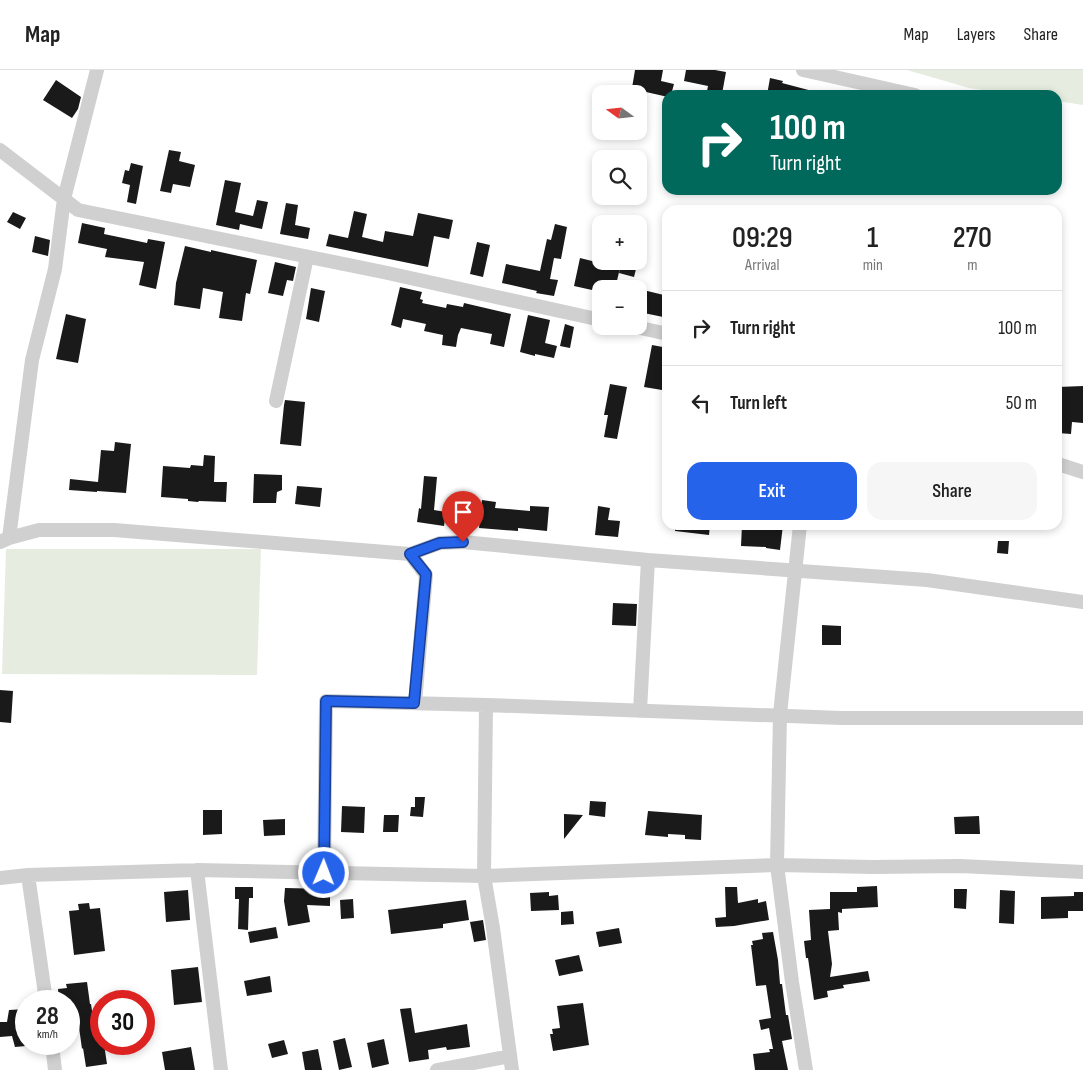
<!DOCTYPE html>
<meta charset="utf-8">
<style>
body{margin:0;font-family:"Sofia Sans Condensed",sans-serif;background:#f6f6f6;color:#222;height:100vh;display:flex;flex-direction:column;font-size:19px;white-space:nowrap}
*{box-sizing:border-box;margin:0}
p{font-size:16px;color:#767676}
.icon{flex:none;width:28px;height:28px;fill:none;stroke:currentColor;stroke-width:2;stroke-linecap:round;stroke-linejoin:round}
.map{position:relative;flex:1;overflow:hidden}
.sheet{position:absolute;left:662px;top:135px;width:400px;height:325px;display:flex;flex-direction:column;background:#fff;border-radius:15px;box-shadow:0 2px 8px #0003}
.sheet>*{flex:none}
.guide{position:absolute;left:662px;top:20px;width:400px;height:105px;border-radius:15px;box-shadow:0 2px 8px #0003;background:#00695c;color:#fff;overflow:hidden}
.needle{width:32px;rotate:285deg}
.fabs{position:absolute;left:592px;top:15px;display:grid;gap:10px}
.fabs a{display:grid;place-items:center;width:55px;height:55px;border-radius:10px;background:#fff;box-shadow:0 2px 8px #0003;font-size:25px}
.speed{position:absolute;left:15px;top:920px;display:flex;gap:10px;font-size:25px;font-weight:700;text-align:center}
.speed>*{display:grid;place-content:center;width:65px;height:65px;border-radius:50%;background:#fff;box-shadow:0 2px 8px #0003;line-height:1}
.speed small{font-size:12px;font-weight:400}
.speed .limit{border:8px solid #d22;background:#fff;color:#111}
.pin{position:absolute;display:grid;place-items:center;width:42px;height:42px;color:#fff;margin:-51px -21px;border-radius:50% 50% 50% 0;rotate:-45deg;box-shadow:0 0 5px #0007}
.pin .icon{rotate:45deg}
.me{position:absolute;width:55px;margin:-28px;rotate:1deg;stroke-linejoin:round;filter:drop-shadow(0 0 4px #0008)}
.turn{display:flex;align-items:center;gap:18px;height:105px;padding:0 25px;font-size:22px}
.turn .icon{width:65px;height:65px;stroke-width:2.5}
.turn b{display:block;font-size:35px;line-height:42px}
.eta{display:flex;justify-content:space-evenly;align-items:center;height:85px;text-align:center}
.eta b{font-size:30px;font-weight:600;line-height:35px}
.cta{display:flex;gap:10px;margin-top:auto;padding:10px 25px}
.cta a{flex:1;height:58px;border-radius:15px;background:#2563eb;color:#fff;font-size:20px;font-weight:600;line-height:58px;text-align:center}
.cta a+a{background:#f6f6f6;color:#222}
ul{padding:0;list-style:none}
li{display:flex;align-items:center;gap:15px;height:75px;padding:0 25px;border-top:1px solid #e0e0e0}
li div{flex:1}
li b{display:block;font-size:19px}
li em{font-style:normal}
header{display:flex;align-items:center;gap:30px;box-sizing:border-box;height:70px;padding:0 25px;background:#fff;border-bottom:1px solid #e0e0e0}
header strong{font-size:24px}
nav{display:flex;gap:28px;margin-inline-start:auto;font-size:18px}
.map>svg:first-child{display:block}
.green{fill:#e6ecdf}
.building{fill:#1a1a1a}
.lines{fill:none;stroke-linecap:round;stroke-linejoin:round}
.minor{stroke:#d0d0d0;stroke-width:14}
.route-casing{stroke:#184099;stroke-width:12}
.route{stroke:#2563eb;stroke-width:9}
</style>
<header>
<strong>Map</strong>
<nav><a>Map</a><a>Layers</a><a>Share</a></nav>
</header>
<div class="map">
<svg width="1083" height="1000" viewBox="0 0 1083 1000">
<rect width="100%" height="100%" fill="#fff"/>
<path class="green" d="M 907,0 L 1083,0 L 1083,35 L 1058,31 L 1058,25 L 1017,25 L 969,18 Z
M 6,479 L 261,479 L 257,605 L 2,604 Z"/>
<path class="building" d="M 635,0 L 663,0 L 661,11 L 674,14 L 671,25 L 668,25 L 668,27 L 646,22 L 645,24 L 631,24 Z
M 686,0 L 715,0 L 726,2 L 722,24 L 707,21 L 708,16 L 684,11 Z
M 770,8 L 783,11 L 782,13 L 816,22 L 816,25 L 767,25 Z
M 56,10 L 81,27 L 78,39 L 72,48 L 43,30 Z
M 169,80 L 181,82 L 179,91 L 195,95 L 190,117 L 173,114 L 171,123 L 160,121 Z
M 131,93 L 143,96 L 136,134 L 127,132 L 130,115 L 122,113 L 125,100 L 129,101 Z
M 225,110 L 241,113 L 235,142 L 253,146 L 257,130 L 268,132 L 262,159 L 240,154 L 239,160 L 216,155 Z
M 286,133 L 298,135 L 295,155 L 310,158 L 308,169 L 280,164 Z
M 354,141 L 367,144 L 362,167 L 383,172 L 385,161 L 413,166 L 418,143 L 453,150 L 449,169 L 434,166 L 428,197 L 326,176 L 329,164 L 348,168 Z
M 13,142 L 26,148 L 20,159 L 7,152 Z
M 82,153 L 105,158 L 104,164 L 147,173 L 148,169 L 165,172 L 156,219 L 139,215 L 144,192 L 105,187 L 107,179 L 78,173 Z
M 555,154 L 567,157 L 561,189 L 554,188 L 550,209 L 558,210 L 554,226 L 536,223 L 537,221 L 502,213 L 506,194 L 540,201 L 547,169 L 551,170 Z
M 35,166 L 50,170 L 48,186 L 32,182 Z
M 477,172 L 490,175 L 483,207 L 470,204 Z
M 185,176 L 211,182 L 211,180 L 257,190 L 250,224 L 246,223 L 242,251 L 219,248 L 223,222 L 203,218 L 200,239 L 174,235 L 176,213 Z
M 580,188 L 620,198 L 615,219 L 601,219 L 601,222 L 574,216 Z
M 622,191 L 638,191 L 634,207 L 619,203 Z
M 275,192 L 296,197 L 293,211 L 287,210 L 283,226 L 268,223 Z
M 400,217 L 422,222 L 420,229 L 423,230 L 422,233 L 446,238 L 447,234 L 463,237 L 464,233 L 511,244 L 504,277 L 490,274 L 492,264 L 461,258 L 458,265 L 456,277 L 442,275 L 443,265 L 424,261 L 426,254 L 403,249 L 401,258 L 391,255 Z
M 311,218 L 325,221 L 319,252 L 306,249 Z
M 639,219 L 668,226 L 668,248 L 639,242 Z
M 66,244 L 86,249 L 78,293 L 56,289 Z
M 528,245 L 550,250 L 545,273 L 557,276 L 554,288 L 535,284 L 535,286 L 520,282 Z
M 565,254 L 574,257 L 570,278 L 560,276 Z
M 652,275 L 668,278 L 668,321 L 644,317 Z
M 610,314 L 627,317 L 617,369 L 604,367 L 608,345 L 604,345 Z
M 1083,316 L 1083,353 L 1072,352 L 1071,364 L 1058,363 L 1060,329 L 1058,329 L 1058,317 Z
M 285,330 L 305,332 L 301,376 L 280,374 L 284,335 Z
M 115,372 L 131,374 L 126,423 L 97,421 L 97,422 L 69,420 L 70,409 L 98,412 L 101,380 L 114,381 Z
M 204,385 L 215,386 L 214,412 L 227,412 L 226,432 L 199,431 L 198,432 L 188,431 L 188,429 L 161,427 L 163,396 L 190,398 L 191,395 L 203,396 Z
M 254,404 L 282,405 L 282,420 L 277,422 L 276,433 L 253,433 Z
M 424,406 L 437,407 L 434,440 L 446,442 L 444,456 L 417,452 L 419,438 L 421,439 Z
M 297,416 L 322,418 L 320,437 L 295,434 Z
M 482,430 L 496,432 L 495,438 L 530,441 L 530,436 L 549,437 L 547,461 L 518,458 L 518,461 L 479,458 Z
M 598,436 L 610,438 L 608,450 L 620,451 L 618,467 L 595,465 Z
M 675,455 L 710,455 L 709,465 L 675,461 Z
M 742,455 L 783,455 L 780,480 L 766,478 L 766,477 L 741,476 Z
M 998,471 L 1009,471 L 1008,484 L 997,483 Z
M 613,533 L 637,534 L 636,556 L 612,555 Z
M 822,555 L 841,556 L 841,575 L 822,575 Z
M 0,620 L 13,621 L 11,653 L 0,652 Z
M 415,727 L 425,727 L 423,747 L 410,746 L 411,737 L 415,737 Z
M 590,731 L 606,732 L 605,747 L 589,745 Z
M 342,736 L 365,737 L 364,763 L 341,762 Z
M 203,740 L 222,740 L 222,764 L 203,765 Z
M 648,741 L 702,745 L 701,770 L 685,769 L 685,765 L 668,764 L 668,767 L 645,765 Z
M 564,744 L 583,745 L 564,769 Z
M 384,745 L 399,745 L 398,762 L 383,762 Z
M 979,746 L 980,764 L 955,764 L 954,747 Z
M 285,749 L 285,765 L 264,766 L 263,750 Z
M 877,816 L 878,837 L 842,839 L 842,843 L 838,842 L 839,860 L 828,861 L 832,894 L 830,907 L 868,901 L 870,911 L 843,915 L 844,918 L 827,921 L 828,927 L 814,930 L 808,888 L 806,888 L 804,871 L 811,870 L 809,840 L 830,839 L 830,822 L 857,822 L 857,817 Z
M 235,817 L 253,817 L 253,828 L 249,828 L 248,860 L 238,859 L 239,829 L 235,829 Z
M 725,817 L 737,817 L 738,833 L 758,829 L 758,833 L 766,831 L 769,850 L 734,856 L 716,857 L 715,848 L 726,847 Z
M 285,818 L 330,819 L 330,836 L 307,835 L 310,852 L 288,856 L 284,831 Z
M 954,819 L 967,819 L 966,839 L 954,838 Z
M 188,820 L 190,850 L 166,852 L 164,822 Z
M 1000,820 L 1015,821 L 1014,854 L 999,853 Z
M 549,822 L 549,826 L 558,825 L 559,840 L 531,841 L 530,823 Z
M 1074,822 L 1083,822 L 1083,841 L 1068,841 L 1068,848 L 1041,849 L 1041,827 L 1074,826 Z
M 353,829 L 354,848 L 341,849 L 340,830 Z
M 466,830 L 469,850 L 443,854 L 443,858 L 391,864 L 388,840 Z
M 89,833 L 90,839 L 100,838 L 105,881 L 74,885 L 69,841 L 79,840 L 78,834 Z
M 573,841 L 574,854 L 561,855 L 561,842 Z
M 483,850 L 486,870 L 474,872 L 470,852 Z
M 276,857 L 278,868 L 250,873 L 248,862 Z
M 619,858 L 622,873 L 599,877 L 596,862 Z
M 773,862 L 778,890 L 780,914 L 782,914 L 786,945 L 788,945 L 792,969 L 782,971 L 788,1000 L 755,1000 L 753,984 L 770,982 L 769,979 L 773,979 L 769,958 L 761,960 L 759,950 L 771,948 L 766,915 L 756,916 L 751,875 L 753,875 L 752,871 L 763,869 L 762,863 Z
M 579,885 L 583,901 L 559,906 L 555,890 Z
M 198,897 L 202,932 L 174,935 L 171,900 Z
M 270,906 L 272,922 L 247,926 L 244,911 Z
M 87,912 L 90,934 L 91,934 L 94,954 L 101,953 L 101,974 L 104,974 L 107,994 L 86,997 L 83,978 L 82,979 L 78,950 L 69,952 L 69,931 L 59,931 L 58,919 L 67,918 L 66,914 Z
M 583,933 L 589,975 L 553,981 L 550,964 L 553,964 L 552,959 L 560,958 L 557,936 Z
M 411,938 L 415,963 L 467,954 L 470,977 L 447,980 L 446,977 L 428,980 L 429,989 L 409,992 L 400,939 Z
M 26,939 L 26,976 L 15,977 L 12,966 L 0,967 L 0,952 L 7,952 L 9,940 Z
M 345,968 L 352,997 L 339,1000 L 333,971 Z
M 384,969 L 389,994 L 372,998 L 367,973 Z
M 284,970 L 288,984 L 272,988 L 268,974 Z
M 191,977 L 195,1000 L 165,1000 L 162,982 Z
M 318,979 L 322,1000 L 305,1000 L 302,982 Z"/>
<g class="lines">
<path class="minor" d="M 803,0 L 915,25
M 0,80 L 64,129 L 78,140 L 383,202 L 601,250
M 631,256 L 668,264
M 276,331 L 307,187
M 1058,394 L 1083,402
M 800,455 L 780,644 L 777,795 L 873,797 L 960,796 L 1083,802
M 9,468 L 32,290 L 55,199 L 64,129 L 97,0
M 0,472 L 9,468 L 39,460 L 114,460 L 410,484 L 440,473 L 463,472 L 648,490 L 927,510 L 1083,532
M 410,484 L 426,505 L 415,633
M 486,635 L 484,806 L 493,858 L 512,1000
M 640,641 L 648,490
M 197,800 L 221,1000
M 324,803 L 326,631 L 486,635 L 841,648 L 1083,648
M 28,805 L 197,800 L 484,806 L 777,795 L 792,912 L 806,1000
M 0,808 L 28,805 L 46,931
M 52,974 L 55,1000
M 437,1000 L 510,986"/>
</g>
<g class="lines">
<defs>
<path id="route" d="M 324,803 L 326,631 L 414,633 L 426,504 L 410,484 L 440,473 L 463,472"/>
</defs>
<use href="#route" class="route-casing"/>
<use href="#route" class="route"/>
</g>
</svg>
<div class="fabs">
<a><svg class="needle" viewBox="-14 -14 28 28"><path d="M0-13l5 13h-10z" fill="#e53935"/><path d="M0 13l5-13h-10z" fill="#767676"/></svg></a>
<a><svg class="icon" aria-label="search" viewBox="0 0 24 24"><circle cx="10" cy="10" r="6"/><path d="M15 15l6 6"/></svg></a>
<a>+</a>
<a>−</a>
</div>
<div class="speed"><div>28<small>km/h</small></div><div class="limit">30</div></div>
<div class="pin" style="left:463px;top:472px;background:#d93025"><svg class="icon" aria-label="arrive" viewBox="0 0 24 24"><path d="M6 21V4h12l-3 4 3 4H6"/></svg></div>
<svg class="me" style="left:324px;top:803px" viewBox="-20 -20 40 40"><circle r="17" fill="#2563eb" stroke="#fff" stroke-width="3"/><path d="M0-11L8 9 0 5-8 9z" fill="#fff"/></svg>
<div class="guide">
<div class="turn"><svg class="icon" aria-label="right" viewBox="0 0 24 24"><path d="M7 20v-9h11M14 6l5 5-5 5"/></svg><div><b>100 m</b>Turn right</div></div>
</div>
<section class="sheet">
<div class="eta">
<div><b>09:29</b><p>Arrival</p></div>
<div><b>1</b><p>min</p></div>
<div><b>270</b><p>m</p></div>
</div>
<ul>
<li><svg class="icon" aria-label="right" viewBox="0 0 24 24"><path d="M7 20v-9h11M14 6l5 5-5 5"/></svg><div><b>Turn right</b></div><em>100 m</em></li>
<li><svg class="icon" aria-label="left" viewBox="0 0 24 24"><path d="M17 20v-9H6M10 6l-5 5 5 5"/></svg><div><b>Turn left</b></div><em>50 m</em></li>
</ul>
<div class="cta"><a>Exit</a><a>Share</a></div>
</section>
</div>
